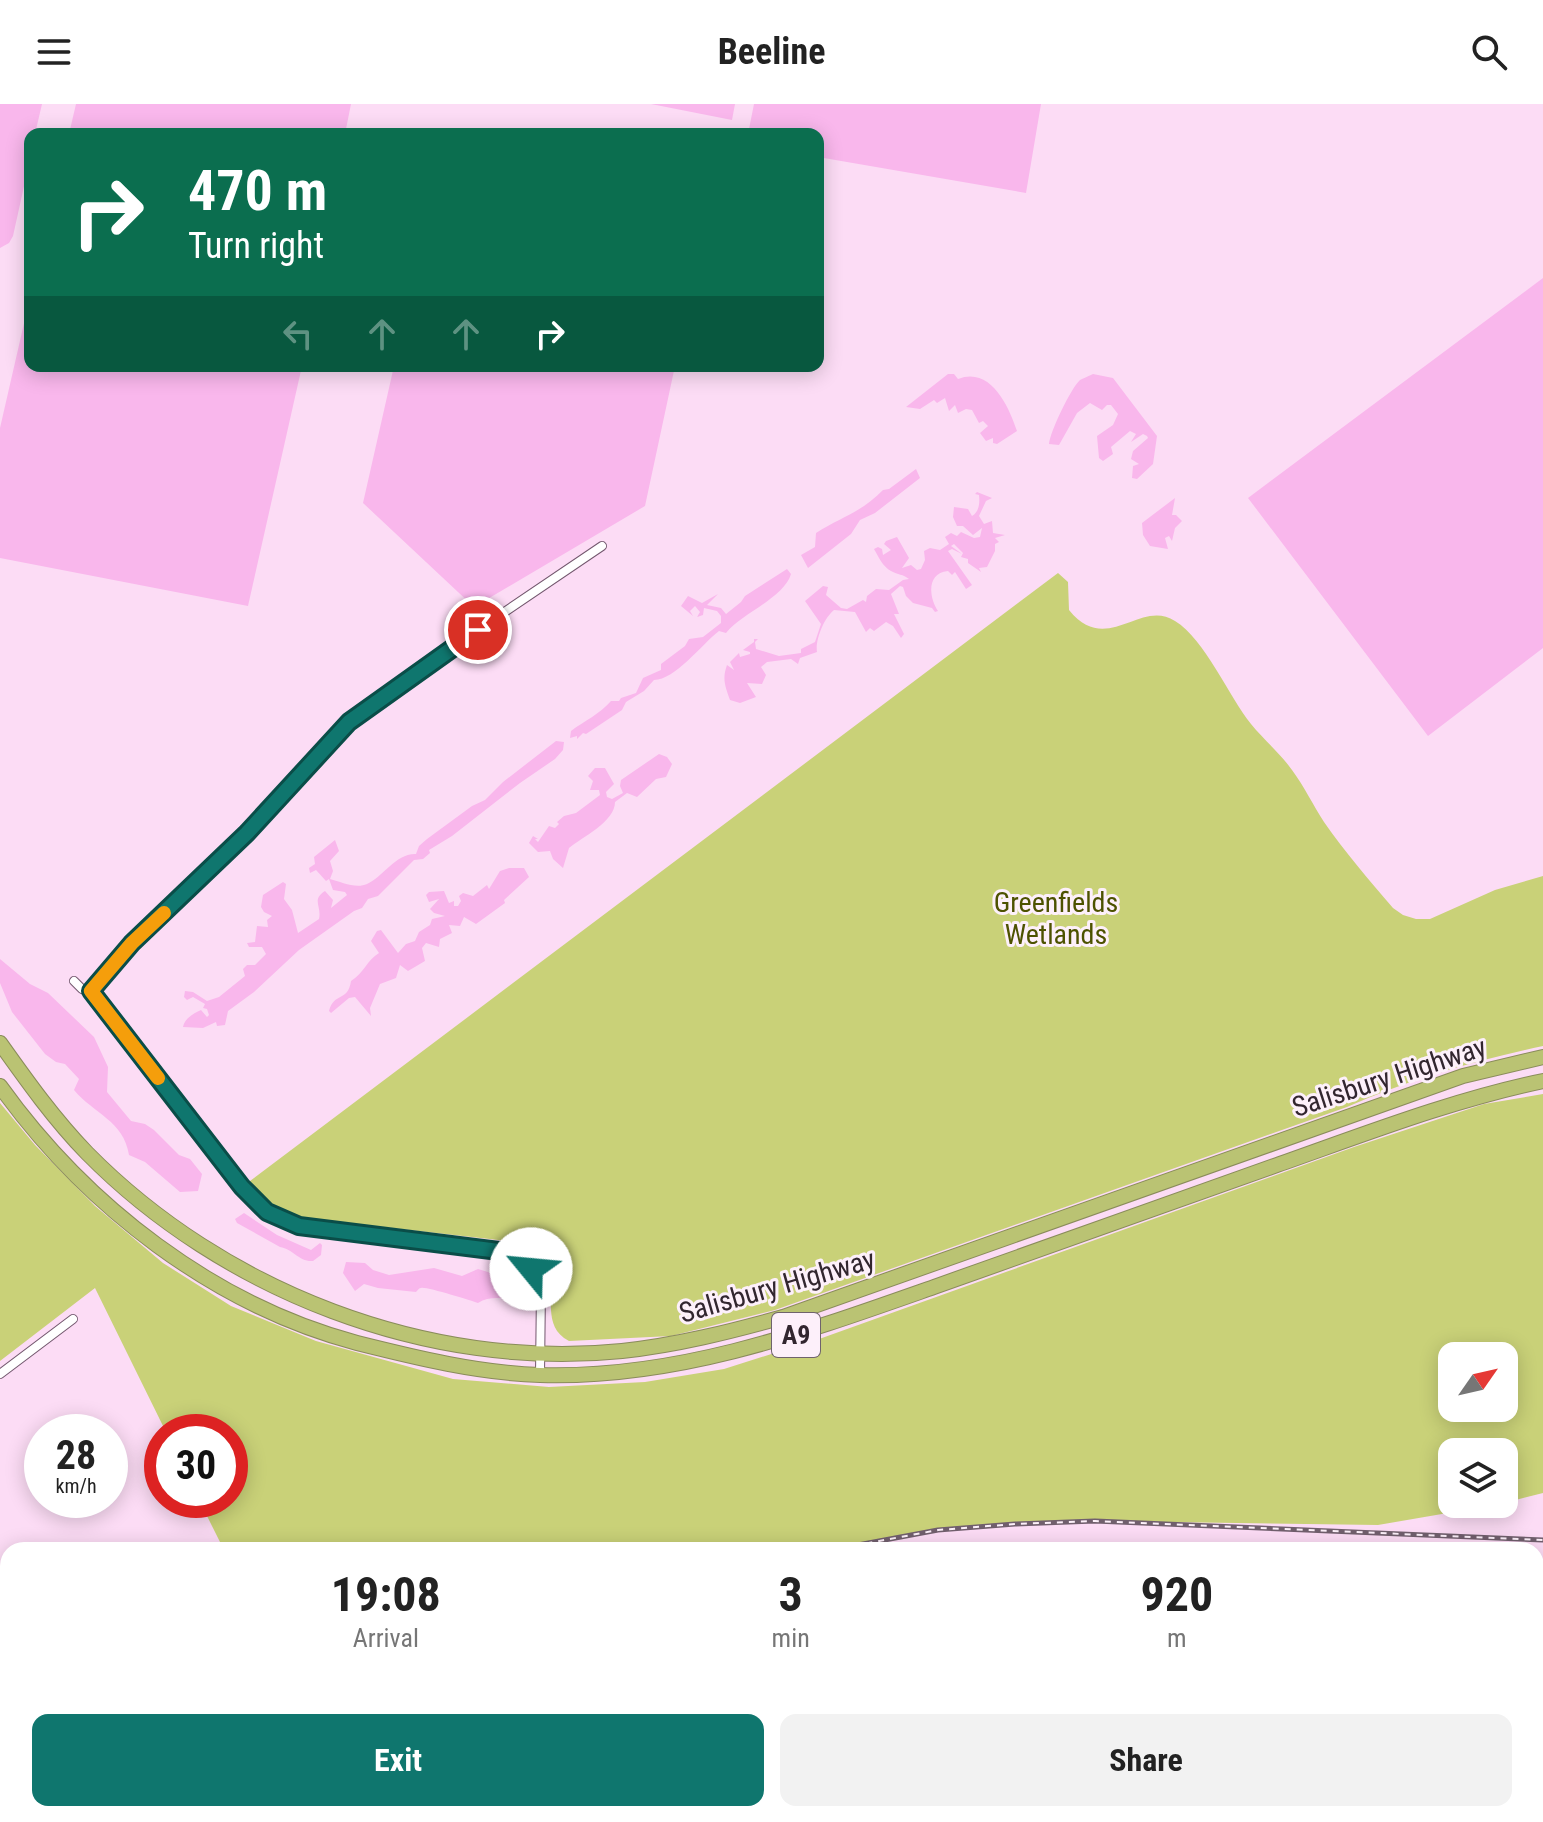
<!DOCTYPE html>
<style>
body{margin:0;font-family:"Roboto Condensed",sans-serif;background:#f2f2f2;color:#222;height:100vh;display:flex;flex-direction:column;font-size:30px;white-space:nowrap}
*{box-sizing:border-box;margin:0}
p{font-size:26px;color:#767676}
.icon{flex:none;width:44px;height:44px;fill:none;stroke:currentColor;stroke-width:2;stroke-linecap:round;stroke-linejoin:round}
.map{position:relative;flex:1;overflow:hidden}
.side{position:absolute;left:0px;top:1438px;width:1544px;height:280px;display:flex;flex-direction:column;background:#fff;border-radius:24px 24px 0 0;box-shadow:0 4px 20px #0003}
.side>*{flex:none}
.hud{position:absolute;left:24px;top:24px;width:800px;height:244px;border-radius:16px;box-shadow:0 4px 20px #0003;background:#0b6e4f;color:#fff;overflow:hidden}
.needle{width:52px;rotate:56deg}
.tools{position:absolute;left:1438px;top:1238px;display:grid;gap:16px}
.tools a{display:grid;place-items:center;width:80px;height:80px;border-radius:16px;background:#fff;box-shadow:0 4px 20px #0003;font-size:40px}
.speed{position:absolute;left:24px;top:1310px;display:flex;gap:16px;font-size:40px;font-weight:700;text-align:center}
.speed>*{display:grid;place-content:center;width:104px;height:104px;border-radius:50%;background:#fff;box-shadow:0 4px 20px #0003;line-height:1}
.speed small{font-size:20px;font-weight:400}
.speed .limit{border:12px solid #d22;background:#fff;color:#111}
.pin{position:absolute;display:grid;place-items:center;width:68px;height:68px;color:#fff;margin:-34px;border:4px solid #fff;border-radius:50%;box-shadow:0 2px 8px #0007}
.me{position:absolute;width:88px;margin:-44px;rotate:298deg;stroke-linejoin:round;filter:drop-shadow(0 0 6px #0008)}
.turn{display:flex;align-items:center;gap:28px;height:168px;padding:0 32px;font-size:36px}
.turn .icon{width:104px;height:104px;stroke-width:2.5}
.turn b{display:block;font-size:56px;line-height:68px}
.lanes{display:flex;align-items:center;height:76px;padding:0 32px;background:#0003;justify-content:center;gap:40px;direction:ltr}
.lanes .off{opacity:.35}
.eta{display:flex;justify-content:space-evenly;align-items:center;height:136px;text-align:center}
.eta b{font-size:48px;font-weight:700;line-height:56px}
.primary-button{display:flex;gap:16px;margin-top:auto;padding:16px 32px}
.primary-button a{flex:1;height:92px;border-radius:16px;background:#0f766e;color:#fff;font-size:32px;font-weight:700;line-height:92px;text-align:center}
.primary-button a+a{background:#f2f2f2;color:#222}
header{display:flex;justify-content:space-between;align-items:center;height:104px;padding:0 32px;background:#fff;font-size:36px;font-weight:700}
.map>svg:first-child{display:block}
.green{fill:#c9d178;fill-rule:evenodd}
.water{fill:#f9b7ec}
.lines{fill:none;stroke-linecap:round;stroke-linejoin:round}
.minor-casing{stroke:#73576e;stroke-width:10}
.motorway-casing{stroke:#8a8c5b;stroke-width:16}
.minor{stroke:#fff;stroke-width:8}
.motorway{stroke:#bac373;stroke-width:14}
.rail-casing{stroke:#715f6d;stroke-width:5}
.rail{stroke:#fdf0fa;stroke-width:2;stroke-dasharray:6;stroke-linecap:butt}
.route-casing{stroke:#0a4d48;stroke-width:20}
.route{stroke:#0f766e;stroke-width:14}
.slow{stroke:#f59e0b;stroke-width:14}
.labels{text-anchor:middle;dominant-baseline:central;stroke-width:6;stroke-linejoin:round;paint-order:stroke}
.shield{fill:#fdf0fa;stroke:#6f636c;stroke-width:2}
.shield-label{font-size:26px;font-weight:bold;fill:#32262f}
.park-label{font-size:28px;fill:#4d5200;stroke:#fdf0fa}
.street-label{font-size:28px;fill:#32262f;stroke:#fdf0fa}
</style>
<header><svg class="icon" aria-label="menu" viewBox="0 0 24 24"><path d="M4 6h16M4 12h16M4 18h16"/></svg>Beeline<svg class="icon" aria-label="search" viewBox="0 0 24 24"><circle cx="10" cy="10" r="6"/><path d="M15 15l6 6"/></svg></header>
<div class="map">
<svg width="1543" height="1718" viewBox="0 0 1543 1718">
<rect width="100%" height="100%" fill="#fcdcf5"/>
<path class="green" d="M 1058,469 L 1068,478 L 1069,506 C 1107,553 1140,494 1175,517 C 1205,535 1229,593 1251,620 C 1264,636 1280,649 1292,666 C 1304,682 1313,701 1324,718 C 1345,748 1369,776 1393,804 L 1403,811 L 1416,815 L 1430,815 L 1495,786 L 1543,772 L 1543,942 C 1475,957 1410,975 1347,1003 L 775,1206 L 671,1232 L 569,1237 C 528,1215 581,1165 507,1137 L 286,1112 L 263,1093 L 242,1083 Z
M 1543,990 L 1543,1389 L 1504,1399 L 1504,1348 L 1452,1348 L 1452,1400 L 1500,1400 L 1378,1421 L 1095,1417 L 1015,1420 L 946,1426 L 841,1446 L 224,1446 L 199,1396 L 230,1396 L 230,1328 L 166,1328 L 95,1184 L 0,1257 L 0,999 L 35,1041 L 95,1102 L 163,1159 L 231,1202 L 316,1237 L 453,1275 L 549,1283 L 645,1278 L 724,1265 L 822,1234 L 1354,1043 L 1484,1000 ZM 1452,1252 L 1504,1252 L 1504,1304 L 1452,1304 Z"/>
<path class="water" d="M 0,0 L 42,0 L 35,30 L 30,30 L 30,55 L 13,132 L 9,139 L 0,144 Z
M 76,0 L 351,0 L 345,30 L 69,30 Z
M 651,0 L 735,0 L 732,16 Z
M 754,0 L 1041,0 L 1026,89 L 818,53 L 818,30 L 748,30 Z
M 1543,174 L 1543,544 L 1428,632 L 1248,394 Z
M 30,193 L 30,262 L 302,262 L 248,502 L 0,454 L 0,324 Z
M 394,262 L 675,262 L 645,402 L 474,503 L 363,399 Z
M 948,270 L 954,270 L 958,275 C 991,262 1009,303 1017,327 L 997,340 L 993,339 L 993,334 L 986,337 L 980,329 L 988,322 L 983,317 L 979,319 L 972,306 L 966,305 L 958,309 L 955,301 L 949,307 L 945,294 L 937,299 L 934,296 L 920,305 L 906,303 Z
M 1093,270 L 1113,274 L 1157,332 L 1153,360 L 1137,375 L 1132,374 L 1133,362 L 1139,360 L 1131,355 L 1133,347 L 1148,334 L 1147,332 L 1143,330 L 1131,338 L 1136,330 L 1130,327 L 1111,343 L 1113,350 L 1103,357 L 1099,354 L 1097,332 L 1113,321 L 1118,310 L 1111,301 L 1107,301 L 1102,306 L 1090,299 L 1077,309 L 1059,341 L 1049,340 C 1050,328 1071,284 1080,276 C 1082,275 1091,271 1093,270 Z
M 916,365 L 920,374 L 875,409 L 860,416 L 851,430 L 808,464 L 801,451 L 815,443 L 816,429 C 841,413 862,408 883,386 L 889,385 Z
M 977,388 L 992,394 L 986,397 L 979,412 L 984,420 L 992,417 L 993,429 L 1005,431 L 995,434 L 999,438 L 995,440 L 995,447 L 987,463 L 979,464 L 981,468 L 968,459 L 968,455 L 961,453 L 963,449 L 954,440 L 951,442 L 962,450 L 952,445 L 948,447 L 972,481 L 966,485 L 955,468 L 952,471 L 948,467 C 926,469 929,494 938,507 L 935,508 L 932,504 L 913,499 L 906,492 L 903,483 L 900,482 L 891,490 L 899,510 L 894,510 L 904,530 L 901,534 L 893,522 L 886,518 L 874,527 L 870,524 L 866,528 L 855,508 L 834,506 C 824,514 815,536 817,548 L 800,554 L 798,560 L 791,555 L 767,558 L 761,563 L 766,571 L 762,580 L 747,579 L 756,593 L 740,599 L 730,596 C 725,582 722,575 727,561 L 734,566 L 730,558 L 739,549 L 740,553 L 750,550 L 750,548 L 743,546 L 754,538 L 754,535 L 758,535 L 755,538 L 756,545 L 779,552 L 801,549 L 801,545 L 815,538 L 821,520 L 805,497 L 823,482 L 828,483 L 826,491 L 841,504 L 847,505 L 863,496 L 866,498 L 867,492 L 876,485 L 889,486 L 903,476 L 909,475 C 903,470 898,471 891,467 C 883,463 878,452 874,445 L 878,443 L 882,445 L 883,451 L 891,446 L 884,440 L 886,437 L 897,433 L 909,454 L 902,464 L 911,461 L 917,466 L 921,465 L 925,456 L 924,447 L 930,444 L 940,446 L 949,440 L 945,433 L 951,429 L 957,432 L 961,428 L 974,434 L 980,433 L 982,424 L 973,431 L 963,422 L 957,422 L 953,413 L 954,403 L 968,405 L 972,412 C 979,408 980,399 979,391 L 975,390 Z
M 1175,394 L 1172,411 L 1176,411 L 1182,417 L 1175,424 L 1172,437 L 1169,432 L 1165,434 L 1168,445 L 1150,442 L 1143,431 L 1142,419 Z
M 787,465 L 791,470 C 784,494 742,509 726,529 L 719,527 C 702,540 675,576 654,576 L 644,587 L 626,598 L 622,606 L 586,630 L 583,629 L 577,635 L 577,632 L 570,634 L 571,627 C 584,617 600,610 611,597 L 619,597 L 621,594 L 636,589 L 643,574 L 661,566 L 661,560 L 685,542 L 689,535 L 703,533 L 721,519 L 721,512 L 717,507 L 704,504 L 703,511 L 697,513 L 700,508 L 695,502 L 690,507 L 693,512 L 681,502 L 688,492 L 702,499 L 718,490 L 707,501 L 721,504 L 726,510 L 741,498 L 745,492 Z
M 556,637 L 564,638 L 563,646 L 555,655 L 520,679 L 452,732 L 429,746 L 430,749 L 423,755 L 414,756 L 378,792 L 368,795 L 362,804 L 354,807 L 299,846 L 254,888 L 228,907 L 225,921 L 217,922 L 216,918 L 203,924 L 183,923 C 184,915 194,909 201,906 L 207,913 L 209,911 L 207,905 L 203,904 L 205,900 L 193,893 L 187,896 L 184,893 L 185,887 L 193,888 L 207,897 L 219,893 L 245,872 L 243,865 L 247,861 L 255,861 L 266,850 L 262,843 L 249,843 L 247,839 L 255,838 L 257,822 L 268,823 L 267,816 L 272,812 L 264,808 L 261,803 L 263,791 L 283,778 L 286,780 L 284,795 L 292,806 L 298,829 L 319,815 C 322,802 311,796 325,787 L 333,796 L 331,804 L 347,791 L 345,788 L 333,786 L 329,775 L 326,777 L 316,766 L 310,769 L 309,764 L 315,760 L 314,753 L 335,736 L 339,747 L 330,757 L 333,767 L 330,775 C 341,778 356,785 367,780 C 383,773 396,749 416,750 L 419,742 L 427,735 L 472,702 L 485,696 L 503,678 Z
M 659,650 L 667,653 L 672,660 L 666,673 L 656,675 L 637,693 L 627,689 L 615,698 C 615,718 582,733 569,744 L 563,764 L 553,755 L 550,747 L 538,748 L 529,739 L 533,732 L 538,735 L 535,735 L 538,738 L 549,722 L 555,724 L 559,720 L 557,718 L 564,712 L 576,709 L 600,691 L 599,686 L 590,686 L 593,677 L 588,672 L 595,664 L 605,664 L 614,680 L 606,688 L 607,693 L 612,695 L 623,689 L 620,682 L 621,676 Z
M 509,764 L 524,764 L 529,773 L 504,796 L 505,799 L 476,820 L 464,813 L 460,822 L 449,821 L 452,829 L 440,835 L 439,843 L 426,839 L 422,844 L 425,857 L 408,867 L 400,861 L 396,874 L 380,880 L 370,904 L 371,912 L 355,893 L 349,894 L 331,909 L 329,907 C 334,888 348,898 351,877 C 364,869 367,856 379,849 L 371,837 L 377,827 L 381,826 L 398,849 L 406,840 L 415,837 L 419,828 L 430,821 L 432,815 L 445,812 L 434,809 L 430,805 L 439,795 L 429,798 L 426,791 L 429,788 L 444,787 L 449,799 L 454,797 L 454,802 L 458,802 L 461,797 L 459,792 L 463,789 L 473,792 L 487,781 L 489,785 L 500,767 Z
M 0,855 L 30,880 L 48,889 L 94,933 L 108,963 L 107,988 L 131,1017 L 145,1020 L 154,1026 L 179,1051 L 190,1055 L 202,1070 L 198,1087 L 180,1088 L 145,1058 L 129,1051 C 124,1017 93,1009 74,986 L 79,975 L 65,960 L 56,958 L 45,950 L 12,908 L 0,879 Z
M 244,1109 L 277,1131 L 311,1146 L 320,1139 L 322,1141 L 321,1151 L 313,1157 C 299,1158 293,1145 280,1143 L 237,1119 L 235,1115 Z
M 346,1158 L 365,1159 L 373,1166 L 389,1171 L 434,1164 L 462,1172 L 478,1165 L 514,1176 L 529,1193 L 528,1198 C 511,1197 494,1189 478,1199 C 472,1197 425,1182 421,1184 C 419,1184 418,1186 416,1188 L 378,1184 L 364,1180 L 355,1187 L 343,1169 Z"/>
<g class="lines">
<defs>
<path id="minor" d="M 74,877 L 82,885 L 91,887 L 242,1083 L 267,1108 L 299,1122 L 499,1147 C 521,1153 534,1161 541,1183 L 540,1271
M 91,887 L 132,839 L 247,729 L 349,618 L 444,549 L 602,442
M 0,1270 L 73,1215
M 0,1594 L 8,1605"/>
<path id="motorway" d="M 0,939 C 27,977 54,1015 87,1049 C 223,1187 428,1267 622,1247 C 677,1241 729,1228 783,1213 L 1463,972 L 1543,953
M 0,982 C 86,1102 214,1201 357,1239 C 417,1254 478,1269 540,1271 C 678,1275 806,1228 934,1183 C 1048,1142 1163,1102 1277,1061 C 1365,1030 1452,996 1543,977"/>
</defs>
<use href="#minor" class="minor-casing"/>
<use href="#motorway" class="motorway-casing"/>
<use href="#minor" class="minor"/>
<use href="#motorway" class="motorway"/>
<defs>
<path id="rail" d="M 831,1446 L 938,1426 L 1015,1420 L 1095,1417 L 1543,1436
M 1536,1658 L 1543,1659
M 0,1681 L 8,1680
M 0,1714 L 31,1710
M 32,1718 L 91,1712
M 81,1718 L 165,1710"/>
</defs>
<use href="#rail" class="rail-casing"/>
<use href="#rail" class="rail"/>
</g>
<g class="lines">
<defs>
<path id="route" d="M 478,526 L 349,618 L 247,729 L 132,839 L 91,887 L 242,1083 L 267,1108 L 299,1122 L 499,1147 L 521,1154 L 531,1165"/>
</defs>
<use href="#route" class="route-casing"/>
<use href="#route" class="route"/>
<path class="slow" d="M 158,974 L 91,887 L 132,839 L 164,809"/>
</g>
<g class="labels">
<rect class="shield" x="772" y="1209" width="48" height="44" rx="6"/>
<g class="shield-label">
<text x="796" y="1231">A9</text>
</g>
<g class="park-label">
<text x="1056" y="798">Greenfields<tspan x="1056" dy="32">Wetlands</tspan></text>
</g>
<g class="street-label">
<text transform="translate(1389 973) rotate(-18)">Salisbury Highway</text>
<text transform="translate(777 1182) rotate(-16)">Salisbury Highway</text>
</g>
</g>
</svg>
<div class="tools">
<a><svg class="needle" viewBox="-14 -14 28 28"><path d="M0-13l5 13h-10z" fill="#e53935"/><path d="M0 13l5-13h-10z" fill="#767676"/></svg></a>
<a><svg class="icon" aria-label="layers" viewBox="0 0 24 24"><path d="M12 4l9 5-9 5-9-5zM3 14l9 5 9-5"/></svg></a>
</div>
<div class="speed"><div>28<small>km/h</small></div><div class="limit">30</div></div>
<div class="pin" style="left:478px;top:526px;background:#d93025"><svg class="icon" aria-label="arrive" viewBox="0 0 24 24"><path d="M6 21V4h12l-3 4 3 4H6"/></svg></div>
<svg class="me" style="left:531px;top:1165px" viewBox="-20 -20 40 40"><circle r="19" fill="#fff"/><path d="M0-13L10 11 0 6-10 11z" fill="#0f766e"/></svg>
<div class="hud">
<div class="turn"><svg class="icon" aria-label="right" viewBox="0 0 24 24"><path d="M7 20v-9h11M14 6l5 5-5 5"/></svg><div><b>470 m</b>Turn right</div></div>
<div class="lanes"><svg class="icon off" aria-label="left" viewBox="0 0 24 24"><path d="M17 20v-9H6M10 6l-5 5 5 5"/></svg><svg class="icon off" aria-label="ahead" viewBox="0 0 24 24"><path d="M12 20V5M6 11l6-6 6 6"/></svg><svg class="icon off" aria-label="ahead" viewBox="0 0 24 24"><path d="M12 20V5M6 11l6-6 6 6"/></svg><svg class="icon" aria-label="right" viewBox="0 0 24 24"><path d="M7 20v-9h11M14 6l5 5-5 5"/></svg></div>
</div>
<section class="side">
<div class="eta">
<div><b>19:08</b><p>Arrival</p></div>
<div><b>3</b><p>min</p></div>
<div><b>920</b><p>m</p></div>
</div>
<div class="primary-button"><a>Exit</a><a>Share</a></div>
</section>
</div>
